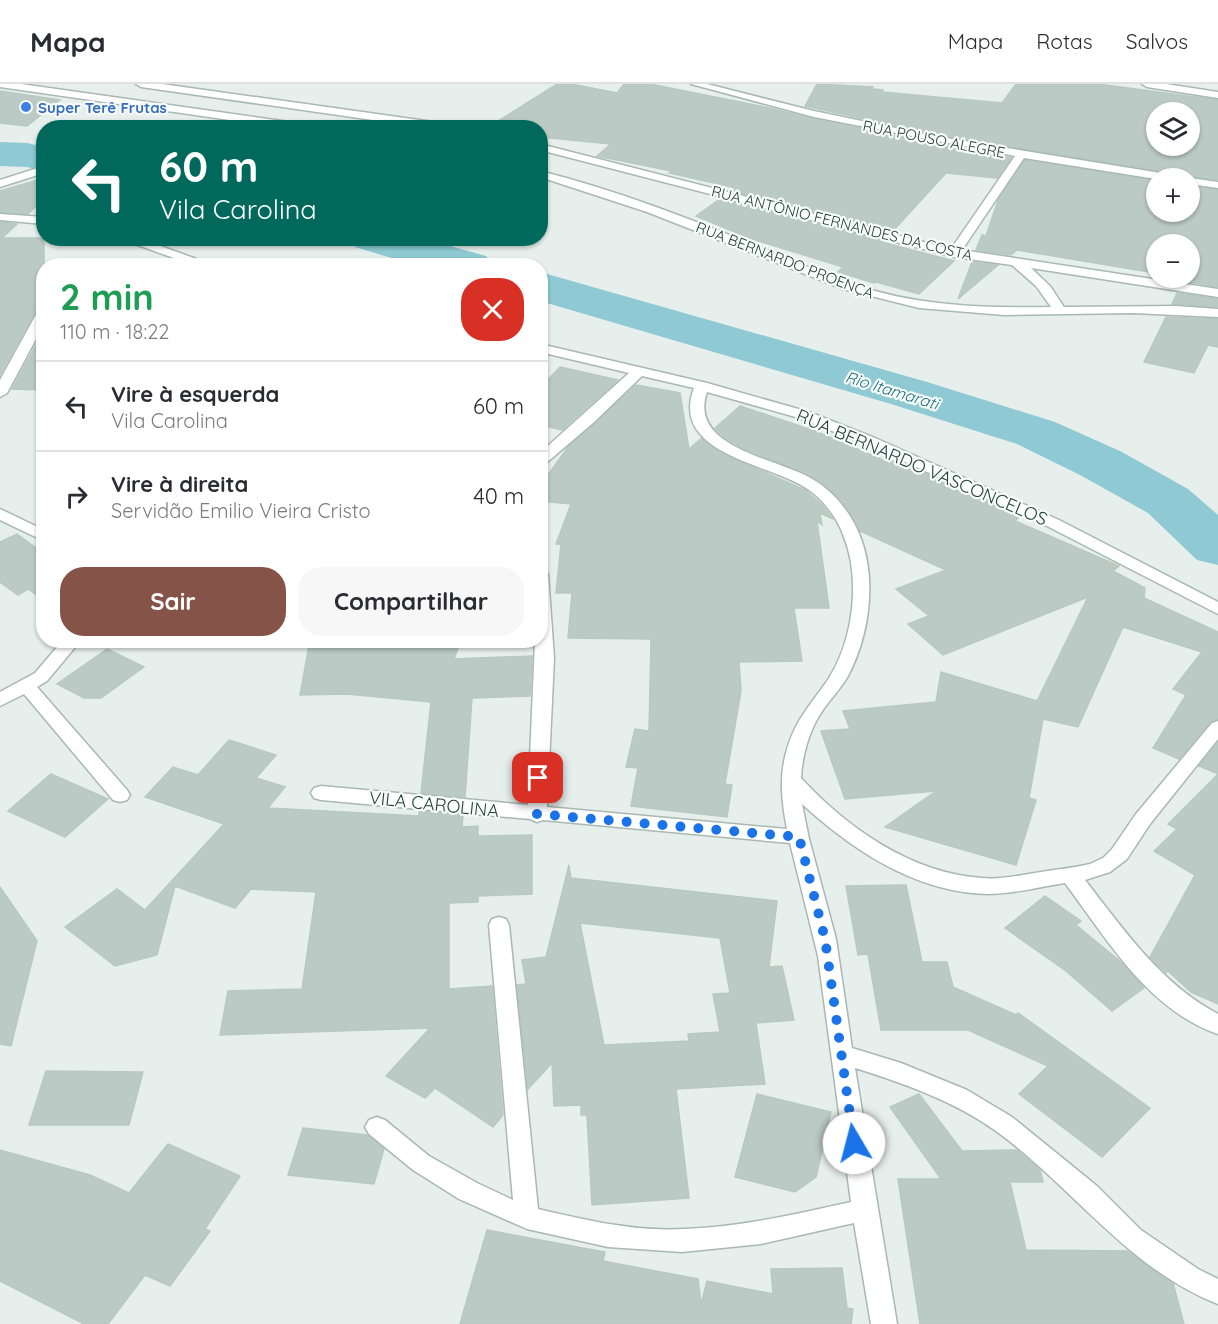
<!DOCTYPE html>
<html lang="pt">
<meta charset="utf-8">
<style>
body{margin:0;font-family:Quicksand,sans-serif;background:#f7f7f7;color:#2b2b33;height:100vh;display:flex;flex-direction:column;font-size:22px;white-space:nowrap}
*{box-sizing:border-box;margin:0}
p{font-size:20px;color:#7c7c81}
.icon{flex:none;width:33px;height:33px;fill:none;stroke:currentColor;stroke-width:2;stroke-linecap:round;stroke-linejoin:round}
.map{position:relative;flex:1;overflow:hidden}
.details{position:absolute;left:36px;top:174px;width:512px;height:390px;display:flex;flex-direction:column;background:#fff;border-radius:24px;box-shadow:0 2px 4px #0004}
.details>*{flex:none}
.banner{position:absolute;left:36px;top:36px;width:512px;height:126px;border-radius:24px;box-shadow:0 2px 4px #0004;background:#00695c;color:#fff;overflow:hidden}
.buttons{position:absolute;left:1146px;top:18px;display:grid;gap:12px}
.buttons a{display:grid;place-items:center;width:54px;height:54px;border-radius:50%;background:#fff;box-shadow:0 2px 4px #0004;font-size:30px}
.pin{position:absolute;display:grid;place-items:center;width:51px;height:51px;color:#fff;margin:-26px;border-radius:12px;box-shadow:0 3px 9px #0006}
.me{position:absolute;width:66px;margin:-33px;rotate:352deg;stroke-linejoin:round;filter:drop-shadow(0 0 4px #0008)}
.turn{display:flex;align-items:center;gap:21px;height:126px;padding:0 24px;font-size:27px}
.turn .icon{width:78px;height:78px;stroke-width:2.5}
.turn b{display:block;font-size:42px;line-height:51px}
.round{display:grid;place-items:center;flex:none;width:63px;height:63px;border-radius:24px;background:#f7f7f7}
.headline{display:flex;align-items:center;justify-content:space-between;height:102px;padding:0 24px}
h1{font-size:36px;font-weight:700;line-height:45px;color:#1e9e55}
.action{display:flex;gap:12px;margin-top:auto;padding:12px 24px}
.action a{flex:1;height:69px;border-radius:24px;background:#855347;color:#fff;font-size:24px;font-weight:700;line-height:69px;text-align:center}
.action a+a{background:#f7f7f7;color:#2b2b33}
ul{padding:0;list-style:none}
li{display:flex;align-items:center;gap:18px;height:90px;padding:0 24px;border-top:2px solid #e1e1e2}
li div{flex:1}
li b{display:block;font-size:22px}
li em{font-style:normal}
header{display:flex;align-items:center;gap:36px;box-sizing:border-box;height:84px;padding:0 30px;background:#fff;border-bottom:2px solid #e1e1e2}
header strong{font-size:28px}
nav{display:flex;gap:33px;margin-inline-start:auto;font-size:21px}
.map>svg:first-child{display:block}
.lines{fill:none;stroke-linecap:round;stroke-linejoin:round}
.river{fill:#8ec9d4;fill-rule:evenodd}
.building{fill:#bbcac4;stroke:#b8c9c2;stroke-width:1.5;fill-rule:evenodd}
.minor-casing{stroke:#a8b8b2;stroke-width:3}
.minor{fill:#fff;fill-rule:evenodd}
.route{stroke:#1a73e8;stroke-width:10;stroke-dasharray:0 18}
.shop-dot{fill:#3f7fe0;stroke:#f7fbf9;stroke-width:2}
.labels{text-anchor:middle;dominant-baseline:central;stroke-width:4.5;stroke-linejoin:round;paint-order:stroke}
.far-shop-label{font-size:15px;font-weight:bold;fill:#366cbe;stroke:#f7fbf9;text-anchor:start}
.far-street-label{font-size:15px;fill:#24423a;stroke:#f7fbf9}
.far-water-label{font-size:16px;font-style:italic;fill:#1c6f80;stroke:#f7fbf9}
.street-label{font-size:18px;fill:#24423a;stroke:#f7fbf9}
</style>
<header>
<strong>Mapa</strong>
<nav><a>Mapa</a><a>Rotas</a><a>Salvos</a></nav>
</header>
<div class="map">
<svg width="1218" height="1240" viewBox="0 0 1218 1240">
<rect width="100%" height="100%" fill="#e6efeb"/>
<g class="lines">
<path class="river" d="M 0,58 L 27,59 L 44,63 L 44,87 L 27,83 L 0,82 Z
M 349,154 L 422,154 L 486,172 L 493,182 L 418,182 L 355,163 Z
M 540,188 L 927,298 L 1055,338 L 1122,368 L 1188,405 L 1218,431 L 1218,481 L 1197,476 L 1148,429 L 1082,392 L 1017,360 L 891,320 L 540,217 Z"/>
</g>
<path class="building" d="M 557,0 L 571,0 L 617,9 L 624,0 L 650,0 L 770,24 L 813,35 L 1011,74 L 997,94 L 946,89 L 892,148 L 732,107 L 736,104 L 669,89 L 672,87 L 597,72 L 611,60 L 540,53 L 540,44 L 487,44 Z
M 817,0 L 873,3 L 872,5 L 883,6 L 882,8 L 1002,19 L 1016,0 L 1098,0 L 1218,16 L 1218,96 L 1190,92 L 1182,94 L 1179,90 L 934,50 L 805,22 ZM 1156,28 L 1190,28 L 1190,62 L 1156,62 Z
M 0,7 L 60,16 L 27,42 L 0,39 Z
M 1025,76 L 1156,97 L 1156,128 L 1190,128 L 1190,102 L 1218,106 L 1218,203 L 1183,197 L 1184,194 L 1190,194 L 1190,160 L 1156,160 L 1156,189 L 1017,166 L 1011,171 L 976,166 L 982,151 L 986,152 L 998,116 Z
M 44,94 L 44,115 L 28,130 L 0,128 L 0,107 Z
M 720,115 L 883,157 L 882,158 L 954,177 L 919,210 L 876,198 L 874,199 L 838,188 L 843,183 L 752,155 L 696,132 Z
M 0,138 L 17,140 L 2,154 L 44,154 L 44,221 L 36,226 L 0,291 Z
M 972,178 L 998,181 L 958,215 Z
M 1177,209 L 1218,215 L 1218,223 L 1172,220 Z
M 1166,233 L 1218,235 L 1218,263 L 1208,261 L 1194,289 L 1144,278 Z
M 44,246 L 44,306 L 12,305 Z
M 560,283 L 618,296 L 562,346 L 540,341 L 540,304 Z
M 636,301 L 680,309 L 689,365 L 702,354 L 725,371 L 805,406 L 822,421 L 833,435 L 820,429 L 822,441 L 817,437 L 829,524 L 794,524 L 802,577 L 739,578 L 741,607 L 725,700 L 732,701 L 727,733 L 631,722 L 638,684 L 626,683 L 635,645 L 649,647 L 651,555 L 568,554 L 572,509 L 556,509 L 561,460 L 556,460 L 571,420 L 540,417 L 540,402 L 568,363 Z
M 740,322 L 815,347 L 890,379 L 895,376 L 1020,432 L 1015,437 L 1119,482 L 1113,487 L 1145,504 L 1144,514 L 1218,548 L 1218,635 L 1210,638 L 1179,675 L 1153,664 L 1186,611 L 1173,605 L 1202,568 L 1123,543 L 1078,643 L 1043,635 L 1029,714 L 1036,716 L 1016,781 L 885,743 L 936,707 L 845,715 L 821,647 L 850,645 L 843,627 L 936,618 L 941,588 L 1037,617 L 1088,513 L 943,571 L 908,540 L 929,532 L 896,505 L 946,486 L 860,447 L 841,416 L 818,396 L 743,364 L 725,354 L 715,344 Z
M 17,450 L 44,470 L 44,516 L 28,505 L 18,511 L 0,498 L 0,458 Z
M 310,556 L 461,556 L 454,575 L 532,572 L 530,612 L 472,614 L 465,713 L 421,709 L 431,618 L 347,610 L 300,611 Z
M 107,565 L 144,583 L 101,614 L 84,614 L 57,600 Z
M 229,656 L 276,671 L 256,694 L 285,703 L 268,724 L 419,732 L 419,727 L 463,731 L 462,743 L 478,742 L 478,752 L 532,751 L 532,810 L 478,812 L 478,818 L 449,819 L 449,905 L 492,902 L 503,1031 L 493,1043 L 435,1004 L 425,1014 L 386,992 L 430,944 L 220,951 L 228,907 L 302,905 L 316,808 L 251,805 L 235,824 L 175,802 L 157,871 L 115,882 L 65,843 L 117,805 L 145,826 L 224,740 L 145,713 L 173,683 L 198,691 Z
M 1218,659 L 1218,690 L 1199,682 Z
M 51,690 L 108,715 L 65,753 L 8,727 Z
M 1218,690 L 1218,920 L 1191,908 L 1168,887 L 1166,889 L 1150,873 L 1195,791 L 1154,767 L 1177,745 L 1168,740 Z
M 569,781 L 571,794 L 777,817 L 769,883 L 782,882 L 794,936 L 756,939 L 765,1000 L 676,1005 L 689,1114 L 592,1121 L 587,1031 L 581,1031 L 581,1021 L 554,1022 L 552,979 L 528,1005 L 517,901 L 526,900 L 522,876 L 546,873 ZM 580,839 L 720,854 L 730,909 L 713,910 L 720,948 L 688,950 L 689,957 L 604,961 Z
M 906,801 L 922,878 L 947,878 L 953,903 L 1016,931 L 1018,929 L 1150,1024 L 1102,1073 L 1019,1010 L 1048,982 L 968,946 L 881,946 L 868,870 L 858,871 L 846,802 Z
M 0,803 L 37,857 L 11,962 L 0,960 Z
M 1045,812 L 1081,837 L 1076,841 L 1121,878 L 1144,904 L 1112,927 L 1066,887 L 1005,844 Z
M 46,987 L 143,988 L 129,1041 L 29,1041 Z
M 757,1010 L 831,1028 L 816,1093 L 795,1108 L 735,1093 Z
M 919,1010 L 962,1067 L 1017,1066 L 1040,1086 L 1043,1098 L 1010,1098 L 1026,1166 L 1127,1167 L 1173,1199 L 1184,1240 L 920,1240 L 898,1095 L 941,1095 L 890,1023 Z
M 303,1044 L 367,1051 L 384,1065 L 374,1100 L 288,1091 Z
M 168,1060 L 240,1092 L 205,1145 L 210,1147 L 170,1202 L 145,1191 L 108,1240 L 84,1240 L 0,1197 L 0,1066 L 90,1091 L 129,1109 Z
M 487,1146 L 605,1168 L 603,1177 L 698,1195 L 701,1220 L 707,1197 L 773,1210 L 771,1185 L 842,1184 L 847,1224 L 853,1225 L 851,1240 L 460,1240 Z"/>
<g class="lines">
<defs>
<path id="minor" d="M 0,0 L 21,0 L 310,41 L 315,44 L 285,44 L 0,3 Z
M 136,0 L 162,0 L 455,41 L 460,44 L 429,44 L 141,3 Z
M 691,0 L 707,0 L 814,27 L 934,52 L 1179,92 L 1180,94 L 1156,95 L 1024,74 L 962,166 L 1218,205 L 1218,213 L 1031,184 L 1050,202 L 1064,223 L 1176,222 L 1218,225 L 1218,233 L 1133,229 L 1004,231 L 919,224 L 843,205 L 647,128 L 540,93 L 540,87 C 616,106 691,135 764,165 C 802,180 839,198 879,208 C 935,223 994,224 1051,223 L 1036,202 L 1012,181 L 954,173 L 540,66 L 540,60 L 951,165 L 1015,72 L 814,33 Z
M 1142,0 L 1166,0 L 1218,8 L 1218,14 L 1147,3 Z
M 44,82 L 44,89 L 0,103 L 0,96 Z
M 1187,94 L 1190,94 L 1218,98 L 1218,104 L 1190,100 L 1190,94 Z
M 0,130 L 44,133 L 44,140 L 0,136 Z
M 118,154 L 138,154 L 216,182 L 196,182 Z
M 44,223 L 44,240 L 7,309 L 0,313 L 0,296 L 38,227 Z
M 540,260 L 707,299 L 809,328 L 875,354 L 1059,436 L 1218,518 L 1218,530 L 1047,442 L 865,360 L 799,334 L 707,308 C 687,366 783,374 817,398 C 834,409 847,425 856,443 C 878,488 871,548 848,592 C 840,606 829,616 821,629 C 809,647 802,672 801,694 C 847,744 911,789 981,794 C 1001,796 1021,791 1041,788 C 1058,785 1074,784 1090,780 L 1103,774 L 1112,765 L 1136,730 L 1212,639 L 1218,637 L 1218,655 L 1150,740 L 1127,775 L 1110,788 L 1085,796 C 1124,846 1161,900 1218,930 L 1218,950 C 1149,927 1106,854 1065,799 C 1039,803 1013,810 988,810 C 917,809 852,766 802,720 L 809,755 L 836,855 L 852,964 L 901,979 L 967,1006 L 1012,1033 L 1097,1102 L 1141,1146 L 1198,1185 L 1218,1195 L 1218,1220 C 1128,1185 1072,1102 996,1047 C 954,1017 903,999 855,984 L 897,1240 L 871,1240 L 854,1139 L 761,1160 L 682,1168 L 608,1163 L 527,1145 L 459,1115 L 413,1086 L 369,1050 L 365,1043 L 369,1036 L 377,1033 L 385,1036 L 429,1072 L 477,1099 L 513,1116 L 489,841 L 492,835 L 499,833 L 506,835 L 509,841 L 538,1125 C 586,1136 635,1148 684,1145 C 741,1143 796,1130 851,1118 L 818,872 L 790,759 L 543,736 L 537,738 L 530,735 L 321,716 L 314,714 L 311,709 L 314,704 L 321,702 L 528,721 L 535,556 L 540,556 L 540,485 L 548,490 L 554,574 L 547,723 L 787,745 C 782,719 779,694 786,669 C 795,635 811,621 829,594 C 853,556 861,496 844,453 C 837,433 823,415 806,404 C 768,379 669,370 694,304 L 642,292 L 593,339 L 545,380 L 540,381 L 540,369 L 629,289 L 540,268 Z
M 0,425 L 44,446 L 44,457 L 0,436 Z
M 63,556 L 81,556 L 47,597 L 37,603 L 127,706 L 130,711 L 127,716 L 120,718 L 113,716 L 24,610 L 0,622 L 0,608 L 35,589 Z"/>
</defs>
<use href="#minor" class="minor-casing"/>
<use href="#minor" class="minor"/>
</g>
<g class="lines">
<path class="route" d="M 538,694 L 537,730 L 799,753 L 825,855 L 854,1059"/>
</g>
<circle class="shop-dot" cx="26" cy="23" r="6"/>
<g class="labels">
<g class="far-shop-label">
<text x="38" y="23">Super Terê Frutas</text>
</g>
<g class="far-street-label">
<text transform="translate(934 55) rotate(11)">RUA POUSO ALEGRE</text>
<text transform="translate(842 139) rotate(14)">RUA ANTÔNIO FERNANDES DA COSTA</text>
<text transform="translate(785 176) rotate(21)">RUA BERNARDO PROENÇA</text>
</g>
<g class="far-water-label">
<text transform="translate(892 306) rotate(17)">Rio Itamarati</text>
</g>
<g class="street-label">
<text transform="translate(922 383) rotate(23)">RUA BERNARDO VASCONCELOS</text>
<text transform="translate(434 720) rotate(6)">VILA CAROLINA</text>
</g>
</g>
</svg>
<div class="buttons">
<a><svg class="icon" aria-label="layers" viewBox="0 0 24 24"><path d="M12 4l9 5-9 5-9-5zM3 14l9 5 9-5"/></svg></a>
<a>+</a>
<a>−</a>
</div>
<div class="pin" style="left:538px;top:694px;background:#d93025"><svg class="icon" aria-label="arrive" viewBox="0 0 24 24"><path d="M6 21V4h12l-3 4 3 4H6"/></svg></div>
<svg class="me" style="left:854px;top:1059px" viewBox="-20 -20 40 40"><circle r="19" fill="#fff"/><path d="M0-13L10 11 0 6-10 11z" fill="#1a73e8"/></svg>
<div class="banner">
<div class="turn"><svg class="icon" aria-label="left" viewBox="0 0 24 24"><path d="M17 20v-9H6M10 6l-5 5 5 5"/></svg><div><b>60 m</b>Vila Carolina</div></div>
</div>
<section class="details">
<div class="headline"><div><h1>2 min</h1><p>110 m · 18:22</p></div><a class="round" style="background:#d93025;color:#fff"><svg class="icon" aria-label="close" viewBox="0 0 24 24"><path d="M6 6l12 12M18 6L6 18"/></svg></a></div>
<ul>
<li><svg class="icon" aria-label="left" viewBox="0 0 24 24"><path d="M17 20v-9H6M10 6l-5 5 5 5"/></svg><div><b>Vire à esquerda</b><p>Vila Carolina</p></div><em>60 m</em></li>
<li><svg class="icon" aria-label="right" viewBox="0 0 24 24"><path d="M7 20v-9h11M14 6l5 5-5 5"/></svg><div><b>Vire à direita</b><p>Servidão Emilio Vieira Cristo</p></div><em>40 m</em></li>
</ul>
<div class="action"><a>Sair</a><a>Compartilhar</a></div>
</section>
</div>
